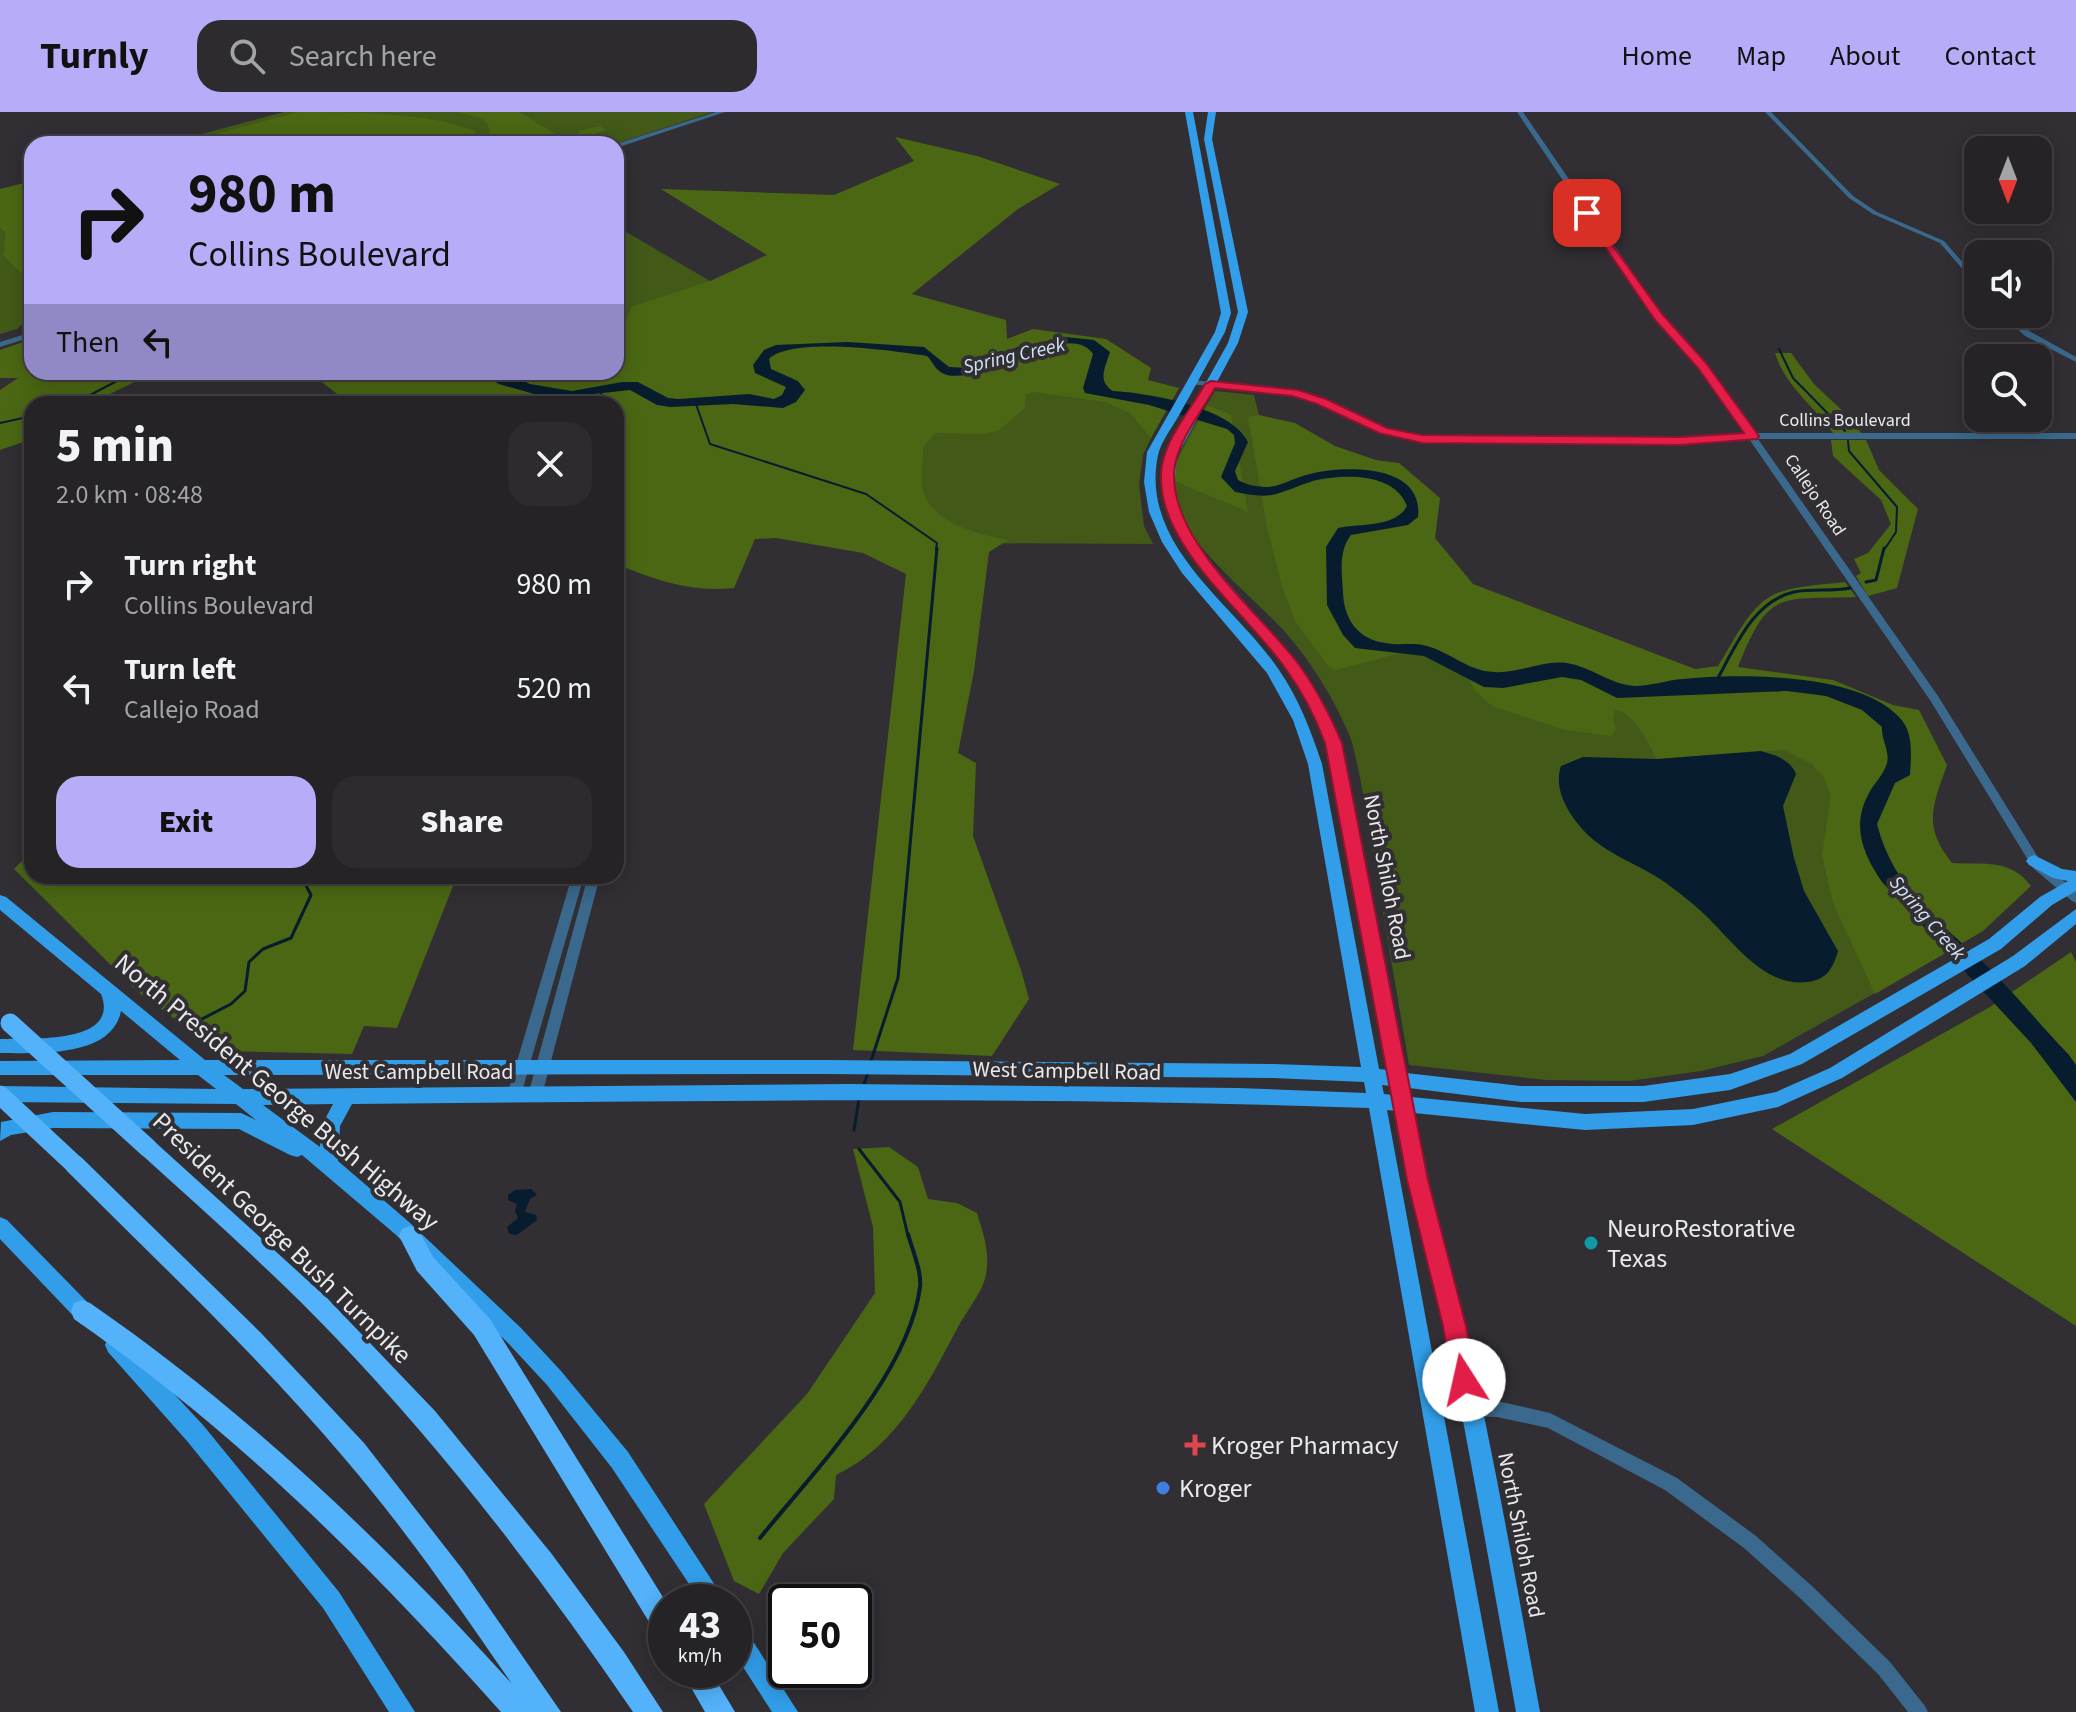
<!DOCTYPE html>
<meta charset="utf-8">
<style>
body{margin:0;font-family:"Source Sans 3",sans-serif;background:#2d2b2e;color:#f1f3f6;height:100vh;display:flex;flex-direction:column;font-size:30px;white-space:nowrap}
*{box-sizing:border-box;margin:0}
p{font-size:26px;color:#a3a4a7}
.icon{flex:none;width:44px;height:44px;fill:none;stroke:currentColor;stroke-width:2;stroke-linecap:round;stroke-linejoin:round}
.map{position:relative;flex:1;overflow:hidden}
.panel{position:absolute;left:24px;top:284px;width:600px;height:488px;display:flex;flex-direction:column;background:#252326;border-radius:24px;box-shadow:0 4px 20px #0003,0 0 0 2px #424043}
.panel>*{flex:none}
.banner{position:absolute;left:24px;top:24px;width:600px;height:244px;border-radius:24px;box-shadow:0 4px 20px #0003,0 0 0 2px #424043;background:#b6acf8;color:#111;overflow:hidden}
.needle{width:52px;rotate:180deg}
.controls{position:absolute;left:1964px;top:24px;display:grid;gap:16px}
.controls a{display:grid;place-items:center;width:88px;height:88px;border-radius:16px;background:#252326;box-shadow:0 4px 20px #0003,0 0 0 2px #424043;font-size:40px}
.speed{position:absolute;left:648px;top:1472px;display:flex;gap:16px;font-size:40px;font-weight:700;text-align:center}
.speed>*{display:grid;place-content:center;width:104px;height:104px;border-radius:50%;background:#252326;box-shadow:0 4px 20px #0003,0 0 0 2px #424043;line-height:1}
.speed small{font-size:20px;font-weight:400}
.speed .limit{border:4px solid #111;border-radius:12px;background:#fff;color:#111}
.pin{position:absolute;display:grid;place-items:center;width:68px;height:68px;color:#fff;margin:-34px;border-radius:16px;box-shadow:0 4px 12px #0006}
.me{position:absolute;width:88px;margin:-44px;rotate:350deg;stroke-linejoin:round;filter:drop-shadow(0 0 6px #0008)}
.turn{display:flex;align-items:center;gap:28px;height:168px;padding:0 32px;font-size:36px}
.turn .icon{width:104px;height:104px;stroke-width:2.5}
.turn b{display:block;font-size:56px;line-height:68px}
.then{display:flex;align-items:center;height:76px;padding:0 32px;background:#0003;gap:16px;font-size:30px}
.round{display:grid;place-items:center;flex:none;width:84px;height:84px;border-radius:24px;background:#2d2b2e}
.headline{display:flex;align-items:center;justify-content:space-between;height:136px;padding:0 32px}
h1{font-size:48px;font-weight:800;line-height:60px}
.primary-button{display:flex;gap:16px;margin-top:auto;padding:16px 32px}
.primary-button a{flex:1;height:92px;border-radius:24px;background:#b6acf8;color:#111;font-size:32px;font-weight:800;line-height:92px;text-align:center}
.primary-button a+a{background:#2d2b2e;color:#f1f3f6}
ul{padding:0;list-style:none}
li{display:flex;align-items:center;gap:24px;height:104px;padding:0 32px}
li div{flex:1}
li b{display:block;font-size:30px}
li em{font-style:normal}
header{display:flex;align-items:center;gap:48px;box-sizing:border-box;height:112px;padding:0 40px;background:#b6acf8;color:#111}
header strong{font-size:38px}
nav{display:flex;gap:44px;margin-inline-start:auto;font-size:28px}
.search{width:560px;height:72px;background:#2d2b2e;display:flex;align-items:center;gap:20px;box-sizing:border-box;padding:0 28px;border-radius:24px;color:#a3a4a7;font-size:30px}
.map>svg:first-child{display:block}
.green{fill:#425918}
.forest{fill:#4b6713}
.water{fill:#071d2f}
.lines{fill:none;stroke-linecap:round;stroke-linejoin:round}
.stream-far2{stroke:#071d2f;stroke-width:2}
.stream-far1{stroke:#071d2f;stroke-width:3}
.stream{stroke:#071d2f;stroke-width:4}
.minor{fill:#3a698d;fill-rule:evenodd}
.major{fill:#329ee9;fill-rule:evenodd}
.highway{fill:#53b2fa;fill-rule:evenodd}
.highway-bridge{stroke:#53b2fa;stroke-width:19}
.route{fill:#e11d48;stroke:#92132f;stroke-width:2}
.culture-dot{fill:#0f9aa8;stroke:#312f33;stroke-width:3}
.health-dot{fill:#e0444e;stroke:#312f33;stroke-width:3}
.shop-dot{fill:#3f7fe0;stroke:#312f33;stroke-width:3}
.labels{text-anchor:middle;dominant-baseline:central;stroke-width:8;stroke-linejoin:round;paint-order:stroke}
.far-street-label{font-size:18px;fill:#e9e9eb;stroke:#312f33}
.far-water-label{font-size:20px;font-style:italic;fill:#d2e3f3;stroke:#312f33}
.street-label{font-size:22px;fill:#e9e9eb;stroke:#312f33}
.near-street-label{font-size:26px;fill:#e9e9eb;stroke:#312f33}
.near-poi-label{font-size:26px;fill:#e9e9eb;stroke:#312f33;text-anchor:start}
</style>
<header>
<strong>Turnly</strong>
<div class="search"><svg class="icon" aria-label="search" viewBox="0 0 24 24"><circle cx="10" cy="10" r="6"/><path d="M15 15l6 6"/></svg>Search here</div>
<nav><a>Home</a><a>Map</a><a>About</a><a>Contact</a></nav>
</header>
<div class="map">
<svg width="2076" height="1600" viewBox="0 0 2076 1600">
<rect width="100%" height="100%" fill="#312f33"/>
<path class="green" d="M 284,0 L 713,0 L 615,32 L 584,32 L 586,25 L 600,15 L 580,18 L 572,32 L 165,32 Z
M 616,114 L 710,169 L 859,230 L 1147,287 L 1152,324 L 1143,343 L 1139,373 L 1144,414 L 1153,432 L 937,431 L 616,260 Z
M 0,116 L 5,120 L 3,144 L 32,172 L 32,203 L 17,217 L 0,222 Z
M 1215,279 L 1254,283 L 1259,303 L 1354,526 L 1785,571 L 1953,837 L 1763,944 L 1701,959 L 1629,969 L 1546,968 L 1409,953 L 1360,665 C 1356,649 1354,632 1347,618 C 1333,585 1309,547 1285,520 C 1253,484 1179,429 1172,379 C 1168,350 1201,304 1215,279 Z"/>
<path class="forest" d="M 298,0 C 350,0 433,0 476,20 L 468,32 L 178,32 Z
M 456,0 L 519,0 L 564,27 L 575,26 L 580,18 L 600,14 L 606,18 L 586,25 L 584,32 L 487,32 C 495,4 480,6 456,0 Z
M 895,25 L 977,44 L 1060,72 L 1018,97 L 912,182 L 1006,208 L 1007,227 L 1033,217 L 1106,227 L 1151,256 L 1148,268 L 1179,276 L 1151,326 L 1130,301 L 1105,290 L 1034,280 L 1026,282 L 1025,296 L 998,319 L 980,322 L 935,321 L 923,335 C 923,348 920,367 923,379 C 932,411 980,423 1008,428 L 989,440 L 974,559 L 958,641 L 976,651 L 973,724 L 1021,858 L 1029,887 L 992,944 L 853,938 L 906,462 L 863,441 L 776,426 L 755,427 L 734,476 C 692,481 656,468 616,452 L 616,292 L 350,292 L 318,267 L 294,260 L 616,260 L 616,212 L 628,205 L 631,195 L 710,169 L 767,143 L 661,77 L 834,83 L 914,49 Z
M 32,69 L 32,172 L 3,144 L 5,120 L 0,116 L 0,77 Z
M 32,227 L 32,260 L 155,260 L 89,292 L 32,292 L 32,327 L 0,338 L 0,278 L 18,266 L 0,266 L 0,238 Z
M 1775,241 L 1791,241 L 1814,272 L 1848,304 L 1861,321 L 1833,321 C 1813,293 1785,274 1775,241 Z
M 1207,293 L 1231,303 L 1248,400 L 1174,369 L 1178,347 Z
M 1259,303 L 1295,311 L 1335,334 L 1376,348 L 1399,351 L 1440,386 L 1435,426 L 1473,472 L 1695,557 L 1718,554 C 1732,532 1748,497 1771,484 C 1792,473 1822,473 1845,470 L 1856,485 C 1779,488 1769,476 1738,555 L 1833,568 L 1893,593 L 1919,598 L 1947,653 C 1933,693 1922,714 1952,751 C 1985,753 2010,746 2031,774 L 1983,819 L 1875,882 L 1833,791 L 1822,743 L 1831,684 L 1823,664 L 1812,652 L 1784,638 L 1657,647 C 1647,630 1636,602 1615,598 L 1613,606 L 1616,618 L 1611,624 L 1565,618 L 1492,594 L 1475,579 L 1466,562 L 1416,537 L 1336,558 L 1329,555 L 1295,509 L 1282,474 L 1267,416 L 1248,305 Z
M 1831,328 L 1866,328 L 1879,358 L 1918,397 L 1897,476 L 1868,484 L 1856,464 L 1861,461 L 1854,447 L 1868,441 L 1891,412 L 1881,388 L 1833,344 Z
M 32,739 L 32,764 L 457,764 L 397,916 L 364,914 L 352,942 L 218,939 L 137,879 L 14,757 Z
M 2071,840 L 2076,850 L 2076,1214 L 1772,1017 L 1990,895 Z
M 889,1035 L 918,1055 L 928,1087 L 957,1091 L 977,1101 C 984,1124 991,1143 985,1167 C 980,1183 966,1200 958,1215 C 927,1273 898,1333 836,1363 L 834,1387 L 783,1441 L 759,1482 L 734,1469 L 704,1392 L 807,1282 L 875,1181 L 873,1115 L 853,1037 Z"/>
<path class="water" d="M 1066,225 L 1094,228 L 1110,240 C 1105,256 1097,269 1113,279 C 1149,281 1231,295 1248,330 L 1235,359 L 1238,368 C 1247,373 1257,375 1268,375 C 1282,374 1296,365 1310,362 C 1346,353 1424,352 1418,405 L 1408,413 L 1351,423 C 1338,440 1342,460 1343,481 C 1344,506 1357,527 1385,531 C 1399,534 1413,530 1427,534 C 1452,541 1468,559 1494,560 C 1518,562 1542,548 1566,551 C 1590,554 1611,573 1635,574 C 1651,574 1667,568 1683,567 C 1738,561 1859,561 1899,605 C 1914,620 1911,643 1910,663 L 1895,671 L 1877,712 C 1894,779 1942,811 1989,856 C 2017,884 2042,915 2069,943 L 2076,953 L 2076,990 L 2031,931 L 1882,770 C 1864,744 1851,715 1868,683 C 1873,672 1884,663 1887,651 C 1890,639 1881,627 1882,615 L 1862,598 L 1826,584 L 1787,579 L 1617,586 L 1581,568 L 1562,565 L 1503,576 L 1484,575 L 1424,544 L 1355,536 L 1343,523 L 1327,493 L 1326,435 L 1338,416 C 1361,411 1395,416 1407,394 C 1394,360 1343,362 1313,369 C 1299,373 1286,380 1272,383 C 1259,385 1247,382 1235,380 L 1221,365 L 1235,331 L 1234,323 L 1227,317 L 1149,293 L 1085,281 L 1083,276 L 1093,242 C 1068,205 979,276 944,262 C 935,258 933,250 927,244 C 895,239 792,224 769,247 L 771,257 L 798,269 L 805,278 L 796,290 L 783,296 L 733,292 L 670,295 L 657,293 L 630,278 L 566,285 L 541,284 L 499,272 L 477,260 L 504,260 L 530,272 L 572,279 L 622,270 L 638,270 L 668,286 L 678,287 L 749,282 L 774,287 L 782,283 L 786,275 L 755,261 L 753,253 L 764,238 L 776,233 L 848,230 L 924,235 L 949,255 L 969,256 L 1018,235 Z
M 1761,639 C 1775,643 1790,647 1796,662 L 1783,694 L 1794,746 L 1804,779 L 1838,839 C 1833,856 1827,868 1807,870 C 1763,875 1733,829 1704,802 C 1693,791 1679,781 1666,771 C 1641,753 1605,742 1584,719 C 1568,701 1553,677 1561,654 L 1583,645 L 1657,647 Z
M 531,1077 L 537,1083 L 530,1087 L 525,1100 L 536,1103 L 537,1108 L 517,1123 L 509,1122 L 507,1115 L 518,1106 L 515,1099 L 517,1092 L 508,1088 L 508,1083 L 515,1078 Z"/>
<g class="lines">
<path class="stream-far2" d="M 1779,237 L 1793,266 L 1845,319
M 599,279 L 607,289 L 605,292
M 73,292 L 134,260
M 696,292 L 710,332 L 866,382 L 937,431 L 936,438
M 616,297 L 623,302 L 616,305
M 0,311 L 32,304
M 1848,329 L 1849,339 L 1897,395 L 1896,420 L 1884,438"/>
<path class="stream-far1" d="M 1866,470 L 1876,468 L 1884,436
M 1718,566 C 1736,533 1754,489 1794,480 C 1812,476 1832,480 1850,476
M 198,909 L 231,892 L 245,879 L 249,850 L 263,837 L 291,826 L 311,783 L 301,764
M 871,949 L 898,866 L 937,436
M 863,976 L 868,960
M 854,1018 L 859,987
M 859,1037 L 900,1090 L 908,1124"/>
<path class="stream" d="M 760,1426 C 814,1359 909,1262 920,1175 C 922,1160 912,1137 908,1122"/>
<path class="minor" d="M 716,0 L 725,0 L 616,36 L 616,32 Z
M 1517,0 L 1523,0 L 1662,203 L 1705,252 L 1754,321 L 2076,321 L 2076,327 L 1758,327 L 1938,584 L 2041,750 L 2076,779 L 2076,791 L 2072,789 L 2033,756 L 1930,588 L 1749,327 L 1680,332 L 1422,330 L 1380,320 L 1319,291 L 1293,283 L 1190,272 L 1190,268 L 1193,268 L 1294,279 L 1325,287 L 1386,316 L 1422,324 L 1680,326 L 1746,321 L 1699,256 L 1656,207 Z
M 1765,0 L 1771,0 L 1853,84 L 1877,100 L 1944,129 L 1978,168 L 1978,175 L 1940,131 L 1873,102 L 1849,86 Z
M 2001,202 L 2009,202 L 2031,220 L 2076,245 L 2076,250 L 2025,224 Z
M 32,220 L 32,225 L 0,235 L 0,230 Z
M 572,764 L 584,764 L 521,983 L 519,987 L 514,989 L 509,987 L 507,983 Z
M 588,764 L 600,764 L 542,983 L 540,987 L 535,989 L 530,987 L 528,983 Z
M 1432,1287 L 1497,1289 L 1550,1301 L 1677,1366 L 1756,1424 L 1813,1475 L 1890,1550 L 1925,1594 L 1928,1600 L 1908,1600 L 1878,1562 L 1801,1487 L 1744,1436 L 1665,1378 L 1548,1316 L 1497,1305 L 1432,1303 L 1426,1301 L 1424,1295 L 1426,1289 Z"/>
<path class="major" d="M 1185,0 L 1193,0 L 1231,201 L 1225,220 C 1209,248 1194,277 1178,305 C 1171,317 1161,330 1158,343 C 1139,435 1236,493 1279,558 C 1299,587 1311,619 1322,652 L 1379,957 L 1388,958 L 1326,631 L 1315,603 L 1285,554 L 1185,435 L 1172,411 L 1162,379 L 1165,344 L 1228,231 L 1238,200 L 1204,27 L 1208,0 L 1216,0 L 1212,27 L 1248,200 L 1238,231 L 1177,344 L 1174,379 L 1184,411 L 1196,434 L 1295,548 L 1329,603 L 1340,631 L 1406,961 L 1521,974 L 1643,974 L 1730,962 L 1790,942 L 1989,827 L 2040,785 L 2068,769 L 2053,766 L 2029,753 L 2026,749 L 2029,745 L 2034,743 L 2062,757 L 2076,759 L 2076,779 L 2052,793 L 2001,837 L 1802,952 L 1730,978 L 1643,990 L 1521,990 L 1409,976 L 1411,985 L 1585,1002 L 1693,997 L 1776,980 L 1830,956 L 2013,844 L 2076,797 L 2076,812 L 2025,854 L 1842,966 L 1778,995 L 1693,1013 L 1585,1018 L 1414,1001 C 1428,1072 1447,1142 1464,1213 C 1494,1341 1516,1471 1540,1600 L 1516,1600 C 1493,1472 1471,1345 1445,1218 C 1430,1145 1409,1073 1396,999 L 1387,998 L 1499,1600 L 1475,1600 L 1369,996 C 1030,984 691,989 352,992 L 340,1014 L 338,1049 L 409,1110 L 521,1216 L 561,1259 L 628,1340 L 726,1490 L 701,1490 L 612,1356 L 547,1273 L 507,1230 L 395,1122 L 302,1043 L 297,1045 L 290,1043 L 239,1017 L 53,1016 L 11,1023 L 0,1029 L 1,1010 L 53,1000 L 241,1001 L 256,1008 L 236,992 L 0,990 L 0,974 L 216,977 L 198,963 L 0,963 L 0,949 L 180,948 L 121,899 C 112,946 37,941 0,941 L 0,927 C 29,926 121,933 101,882 L 0,798 L 0,783 L 6,785 L 205,948 L 826,948 L 1273,952 L 1361,955 L 1308,652 L 1293,608 L 1267,561 L 1182,461 L 1162,430 L 1149,400 L 1144,370 L 1147,340 L 1215,220 L 1221,201 ZM 826,962 L 1273,966 L 1364,970 L 1366,981 L 1237,976 L 849,972 L 243,977 L 224,963 ZM 1382,973 L 1391,974 L 1393,983 L 1384,982 ZM 333,992 L 322,1013 L 320,1035 L 263,993 Z
M 0,1105 L 7,1108 L 95,1198 L 98,1205 L 95,1212 L 88,1215 L 81,1212 L 0,1127 Z
M 115,1223 L 122,1226 L 203,1313 L 339,1480 L 415,1600 L 389,1600 L 323,1496 L 187,1329 L 108,1240 L 105,1233 L 108,1226 Z
M 734,1508 L 742,1512 L 798,1600 L 772,1600 L 734,1541 Z"/>
<path class="highway" d="M 148,1027 L 155,1030 L 327,1186 L 435,1299 L 551,1441 L 624,1540 L 663,1600 L 633,1600 C 543,1468 446,1341 335,1225 C 274,1161 207,1102 141,1042 L 138,1036 L 141,1030 Z
M 74,1043 L 81,1045 L 261,1221 L 364,1331 L 463,1458 L 561,1600 L 501,1600 C 370,1453 236,1320 74,1207 L 71,1199 L 74,1191 L 82,1188 L 90,1191 C 248,1300 384,1430 512,1572 C 459,1495 406,1418 345,1347 C 259,1245 161,1153 67,1059 L 64,1052 L 67,1045 Z
M 410,1114 L 418,1117 L 433,1145 L 490,1207 L 666,1490 L 666,1527 L 657,1523 L 474,1223 L 417,1159 L 399,1124 L 402,1117 Z
M 681,1558 L 710,1558 L 735,1600 L 705,1600 Z"/>
<path class="highway-bridge" d="M 10,911 L 148,1036
M 0,983 L 74,1052"/>
</g>
<path class="route" d="M 1587,98 L 1663,203 L 1706,251 L 1759,324 L 1757,327 L 1680,333 L 1422,331 L 1379,321 L 1317,292 L 1292,284 L 1215,276 C 1202,299 1180,326 1175,353 C 1164,422 1254,496 1293,545 C 1314,571 1329,601 1342,631 L 1428,1068 L 1466,1214 L 1476,1268 L 1472,1277 L 1464,1280 L 1455,1277 L 1452,1268 L 1443,1214 L 1407,1068 L 1325,631 C 1315,604 1302,579 1285,556 C 1246,499 1150,429 1162,353 C 1167,325 1191,297 1205,272 L 1211,269 L 1298,278 L 1326,287 L 1387,316 L 1422,323 L 1680,325 L 1744,321 L 1698,256 L 1655,208 L 1582,101 Z"/>
<circle class="culture-dot" cx="1591" cy="1131" r="8"/>
<path class="health-dot" d="M1191 1321h8v8h8v8h-8v8h-8v-8h-8v-8h8z"/>
<circle class="shop-dot" cx="1163" cy="1376" r="8"/>
<g class="labels">
<g class="far-street-label">
<text x="1845" y="308">Collins Boulevard</text>
<text transform="translate(1815 383) rotate(56)">Callejo Road</text>
</g>
<g class="far-water-label">
<text transform="translate(1014 244) rotate(-13)">Spring Creek</text>
<text transform="translate(1927 806) rotate(49)">Spring Creek</text>
</g>
<g class="street-label">
<text transform="translate(1387 765) rotate(79)">North Shiloh Road</text>
<text transform="translate(1067 959) rotate(1)">West Campbell Road</text>
<text x="419" y="960">West Campbell Road</text>
<text transform="translate(1521 1423) rotate(79)">North Shiloh Road</text>
</g>
<g class="near-street-label">
<text transform="translate(277 980) rotate(40)">North President George Bush Highway</text>
<text transform="translate(282 1126) rotate(44)">President George Bush Turnpike</text>
</g>
<g class="near-poi-label">
<text x="1607" y="1116">NeuroRestorative<tspan x="1607" dy="30">Texas</tspan></text>
<text x="1211" y="1333">Kroger Pharmacy</text>
<text x="1179" y="1376">Kroger</text>
</g>
</g>
</svg>
<div class="controls">
<a><svg class="needle" viewBox="-14 -14 28 28"><path d="M0-13l5 13h-10z" fill="#e53935"/><path d="M0 13l5-13h-10z" fill="#a3a4a7"/></svg></a>
<a><svg class="icon" aria-label="sound" viewBox="0 0 24 24"><path d="M4 9h4l5-4v14l-5-4H4zM17 9q2 3 0 6"/></svg></a>
<a><svg class="icon" aria-label="search" viewBox="0 0 24 24"><circle cx="10" cy="10" r="6"/><path d="M15 15l6 6"/></svg></a>
</div>
<div class="speed"><div>43<small>km/h</small></div><div class="limit">50</div></div>
<div class="pin" style="left:1587px;top:101px;background:#d93025"><svg class="icon" aria-label="arrive" viewBox="0 0 24 24"><path d="M6 21V4h12l-3 4 3 4H6"/></svg></div>
<svg class="me" style="left:1464px;top:1268px" viewBox="-20 -20 40 40"><circle r="19" fill="#fff"/><path d="M0-13L10 11 0 6-10 11z" fill="#e11d48"/></svg>
<div class="banner">
<div class="turn"><svg class="icon" aria-label="right" viewBox="0 0 24 24"><path d="M7 20v-9h11M14 6l5 5-5 5"/></svg><div><b>980 m</b>Collins Boulevard</div></div>
<div class="then">Then<svg class="icon" aria-label="left" viewBox="0 0 24 24"><path d="M17 20v-9H6M10 6l-5 5 5 5"/></svg></div>
</div>
<section class="panel">
<div class="headline"><div><h1>5 min</h1><p>2.0 km · 08:48</p></div><a class="round"><svg class="icon" aria-label="close" viewBox="0 0 24 24"><path d="M6 6l12 12M18 6L6 18"/></svg></a></div>
<ul>
<li><svg class="icon" aria-label="right" viewBox="0 0 24 24"><path d="M7 20v-9h11M14 6l5 5-5 5"/></svg><div><b>Turn right</b><p>Collins Boulevard</p></div><em>980 m</em></li>
<li><svg class="icon" aria-label="left" viewBox="0 0 24 24"><path d="M17 20v-9H6M10 6l-5 5 5 5"/></svg><div><b>Turn left</b><p>Callejo Road</p></div><em>520 m</em></li>
</ul>
<div class="primary-button"><a>Exit</a><a>Share</a></div>
</section>
</div>
